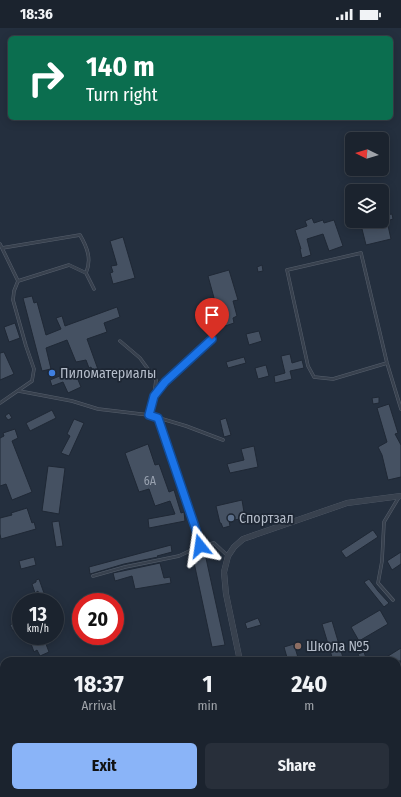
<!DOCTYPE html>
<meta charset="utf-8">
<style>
body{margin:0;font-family:"Fira Sans Condensed",sans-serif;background:#282f3a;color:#f1f3f6;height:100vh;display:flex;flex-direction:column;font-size:15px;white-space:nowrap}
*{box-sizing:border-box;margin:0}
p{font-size:13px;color:#a0a4aa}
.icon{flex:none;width:22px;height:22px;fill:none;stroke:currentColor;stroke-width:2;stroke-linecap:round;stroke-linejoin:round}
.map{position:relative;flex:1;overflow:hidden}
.panel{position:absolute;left:0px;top:629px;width:401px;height:140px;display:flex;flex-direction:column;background:#1b232e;border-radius:12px 12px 0 0;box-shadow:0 2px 10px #0003,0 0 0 1px #39404a}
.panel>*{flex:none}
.banner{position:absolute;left:8px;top:8px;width:385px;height:84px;border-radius:6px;box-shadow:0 2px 10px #0003,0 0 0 1px #39404a;background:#0b6e4f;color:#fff;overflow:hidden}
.needle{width:26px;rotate:275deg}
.fabs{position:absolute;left:345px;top:104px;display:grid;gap:8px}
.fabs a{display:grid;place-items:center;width:44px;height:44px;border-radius:6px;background:#1b232e;box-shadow:0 2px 10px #0003,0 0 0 1px #39404a;font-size:20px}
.speed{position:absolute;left:12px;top:565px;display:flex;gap:8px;font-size:20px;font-weight:700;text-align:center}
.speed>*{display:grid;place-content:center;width:52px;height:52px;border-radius:50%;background:#1b232e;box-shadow:0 2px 10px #0003,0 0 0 1px #39404a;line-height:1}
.speed small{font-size:10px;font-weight:400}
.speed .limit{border:6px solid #d22;background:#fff;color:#111}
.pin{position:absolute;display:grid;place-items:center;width:34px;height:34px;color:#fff;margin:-41px -17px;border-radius:50% 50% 50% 0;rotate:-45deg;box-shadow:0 0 4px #0007}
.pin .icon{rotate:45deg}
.me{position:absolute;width:44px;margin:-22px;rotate:345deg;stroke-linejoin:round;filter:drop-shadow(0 0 3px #0008)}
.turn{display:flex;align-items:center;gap:14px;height:84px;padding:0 12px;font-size:18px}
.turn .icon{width:52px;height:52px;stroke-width:2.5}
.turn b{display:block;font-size:28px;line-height:34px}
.eta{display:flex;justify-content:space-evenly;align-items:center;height:68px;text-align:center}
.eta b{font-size:24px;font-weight:700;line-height:28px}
.action{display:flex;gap:8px;margin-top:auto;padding:8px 12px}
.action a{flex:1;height:46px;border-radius:6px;background:#8ab4f8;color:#111;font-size:16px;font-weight:700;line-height:46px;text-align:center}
.action a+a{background:#282f3a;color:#f1f3f6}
.status{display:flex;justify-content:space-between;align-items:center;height:28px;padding:0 20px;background:#1b232e;direction:ltr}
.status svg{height:11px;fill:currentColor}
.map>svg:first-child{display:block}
.building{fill:#455162;stroke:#1f2835}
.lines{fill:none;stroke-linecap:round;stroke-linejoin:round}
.lane-casing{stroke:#565f6c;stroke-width:3.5}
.street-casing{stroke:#565f6c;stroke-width:6}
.lane{stroke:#38414e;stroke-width:2.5}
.street{stroke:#38414e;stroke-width:5.5}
.route-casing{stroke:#114b97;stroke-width:10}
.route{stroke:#1a73e8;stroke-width:7}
.shop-dot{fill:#3f7fe0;stroke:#1d2633;stroke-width:1.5}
.service-dot{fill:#5c6f8a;stroke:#1d2633;stroke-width:1.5}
.education-dot{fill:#8d6e63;stroke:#1d2633;stroke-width:1.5}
.labels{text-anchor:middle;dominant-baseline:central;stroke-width:3.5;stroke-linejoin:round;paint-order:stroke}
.number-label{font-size:12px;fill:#98a1af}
.poi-label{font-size:14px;fill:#b4bcc9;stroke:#1d2633;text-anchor:start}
</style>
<div class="status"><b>18:36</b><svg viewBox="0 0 49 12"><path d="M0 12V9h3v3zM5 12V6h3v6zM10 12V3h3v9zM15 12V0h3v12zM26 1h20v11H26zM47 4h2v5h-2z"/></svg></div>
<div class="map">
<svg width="401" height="769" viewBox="0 0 401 769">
<rect width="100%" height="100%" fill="#242f3e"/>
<path class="building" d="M 382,180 L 384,180 L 386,187 L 392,186 L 393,191 L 387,193 L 391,211 L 366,217 L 360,193 L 382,193 Z
M 312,190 L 314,195 L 323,192 L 324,195 L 334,192 L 343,218 L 329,223 L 323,206 L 307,211 L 311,227 L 302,230 L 300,221 L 301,221 L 295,202 L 307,198 L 305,193 Z
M 123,209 L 135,250 L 113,256 L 110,245 L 113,244 L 111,238 L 117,237 L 110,213 Z
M 262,237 L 263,243 L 258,244 L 257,239 Z
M 229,242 L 238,272 L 233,273 L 237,288 L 233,290 L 234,295 L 222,299 L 208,248 Z
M 32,268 L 34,275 L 37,274 L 46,307 L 61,301 L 56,290 L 62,288 L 65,298 L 117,279 L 120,289 L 104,295 L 107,304 L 87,311 L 100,347 L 94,349 L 91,339 L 89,340 L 86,332 L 76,334 L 67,312 L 46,320 L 51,341 L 42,343 L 23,270 Z
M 15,295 L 20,310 L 9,314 L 4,299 Z
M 259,303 L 262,313 L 249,317 L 246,306 Z
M 4,324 L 14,346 L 0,352 L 0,325 Z
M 290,326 L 292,335 L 302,332 L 304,340 L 290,343 L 292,351 L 275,355 L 274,348 L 285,345 L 281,328 Z
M 244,329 L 246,335 L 228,340 L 226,334 Z
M 266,337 L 269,348 L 258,351 L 255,340 Z
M 74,342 L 81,359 L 68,365 L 63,354 L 52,358 L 50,352 Z
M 379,369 L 379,375 L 373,376 L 372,370 Z
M 389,376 L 398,405 L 395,406 L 401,417 L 401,449 L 388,452 L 382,427 L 378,419 L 387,414 L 377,380 Z
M 52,382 L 56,390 L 30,403 L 26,395 Z
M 9,385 L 12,390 L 8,392 L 5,388 Z
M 226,390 L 231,407 L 224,409 L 220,392 Z
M 74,391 L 84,395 L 69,428 L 61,425 L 70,408 L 67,406 Z
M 15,401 L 18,410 L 12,413 L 32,464 L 12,472 L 6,456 L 0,458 L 0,410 L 4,408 L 3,405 Z
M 148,416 L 155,437 L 159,436 L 169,464 L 174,462 L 181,485 L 184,484 L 185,493 L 149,500 L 148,491 L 175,486 L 170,473 L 155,478 L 149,461 L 139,464 L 125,425 Z
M 254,418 L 258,439 L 230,445 L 227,436 L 244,432 L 241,421 Z
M 48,438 L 65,440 L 59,486 L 42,483 Z
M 242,472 L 245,490 L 229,493 L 230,498 L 223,500 L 221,495 L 220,495 L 216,478 Z
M 27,480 L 32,495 L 34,494 L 36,501 L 1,511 L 0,506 L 0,490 L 12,487 L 11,485 Z
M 59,493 L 63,518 L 56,519 L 52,494 Z
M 373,502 L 378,509 L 346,530 L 341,523 Z
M 171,517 L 172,524 L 157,528 L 158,529 L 124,536 L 90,546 L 89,539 Z
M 204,521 L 225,617 L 212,619 L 192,525 Z
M 401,524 L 401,536 L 392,542 L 387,533 Z
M 34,529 L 36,537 L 21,541 L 19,533 Z
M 160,535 L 164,550 L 170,549 L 171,555 L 135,561 L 132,548 L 115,553 L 113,545 Z
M 39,551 L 45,568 L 46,568 L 48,574 L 40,574 L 38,563 L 35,565 L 32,556 L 36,554 L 36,552 Z
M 369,551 L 378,563 L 389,575 L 384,579 L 364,554 Z
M 380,582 L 388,596 L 359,613 L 351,599 Z
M 17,587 L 21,595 L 21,611 L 17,601 L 13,603 L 10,597 L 14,595 L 12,589 Z
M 258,590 L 261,597 L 247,601 L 245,595 Z
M 332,593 L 344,633 L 322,633 L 322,632 L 332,629 L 322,596 Z
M 43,608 L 49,624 L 40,628 L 37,622 L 34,624 L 30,613 Z
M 294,616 L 299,633 L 288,633 L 284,619 Z
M 401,620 L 401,633 L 380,633 Z
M 364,624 L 367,633 L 361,633 L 358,626 Z"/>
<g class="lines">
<defs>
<path id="lane" d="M 0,216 L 18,253 L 14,263 L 13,272 L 26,318 L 34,341 L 32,353 L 0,375
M 2,220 L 80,207 C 87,219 92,231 86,245 L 94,261
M 18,253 L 69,237 L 86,245
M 120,313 L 140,330 L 156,352 L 154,368
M 387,335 L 333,351 L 314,349 L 308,338 L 287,242 L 361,225 L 387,335 L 401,381
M 19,363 L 72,373 L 98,381 L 149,387 L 186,398 L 223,412
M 149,387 L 154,368 L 165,355 L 211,311
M 158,390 L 196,502 L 200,518 L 214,515 L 228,528
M 93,548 L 125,539 L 179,528 L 200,518
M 393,572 L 378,555 L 382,533 L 384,494 L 399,469
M 381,765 L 382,769"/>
<path id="street" d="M 240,633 L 226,566 L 224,544 L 228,528 L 234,519 L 243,511 L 347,475 L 401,468
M 397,694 L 401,693
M 0,751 L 4,759
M 7,765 L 9,769
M 280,765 L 281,769
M 108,769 L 124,765"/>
</defs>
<use href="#lane" class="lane-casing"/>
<use href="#street" class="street-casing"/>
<use href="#lane" class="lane"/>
<use href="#street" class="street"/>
</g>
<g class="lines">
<defs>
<path id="route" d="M 200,518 L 196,502 L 158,390 L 149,387 L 154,368 L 165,354 L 212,311"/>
</defs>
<use href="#route" class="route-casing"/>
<use href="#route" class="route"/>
</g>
<circle class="shop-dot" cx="52" cy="345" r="4"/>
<circle class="service-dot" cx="231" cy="490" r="4"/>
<circle class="education-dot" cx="298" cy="618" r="4"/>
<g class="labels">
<g class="number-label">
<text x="150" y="453">6А</text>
</g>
<g class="poi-label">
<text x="60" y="345">Пиломатериалы</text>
<text x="239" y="490">Спортзал</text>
<text x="306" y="618">Школа №5</text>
</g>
</g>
</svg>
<div class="fabs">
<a><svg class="needle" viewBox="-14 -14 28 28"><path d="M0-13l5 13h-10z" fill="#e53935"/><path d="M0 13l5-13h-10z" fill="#a0a4aa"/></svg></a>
<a><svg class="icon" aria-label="layers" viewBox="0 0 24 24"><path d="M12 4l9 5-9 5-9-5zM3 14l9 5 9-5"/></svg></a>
</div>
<div class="speed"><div>13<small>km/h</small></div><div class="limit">20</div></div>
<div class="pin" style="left:212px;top:311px;background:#d93025"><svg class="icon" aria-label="arrive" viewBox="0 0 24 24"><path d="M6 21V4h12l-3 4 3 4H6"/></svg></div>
<svg class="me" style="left:200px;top:518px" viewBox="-20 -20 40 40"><path d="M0-17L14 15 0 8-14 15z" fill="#1a73e8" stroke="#fff" stroke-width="4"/></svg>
<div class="banner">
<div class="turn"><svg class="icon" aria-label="right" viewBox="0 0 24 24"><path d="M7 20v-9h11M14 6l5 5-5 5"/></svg><div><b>140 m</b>Turn right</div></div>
</div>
<section class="panel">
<div class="eta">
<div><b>18:37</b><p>Arrival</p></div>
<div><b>1</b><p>min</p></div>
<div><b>240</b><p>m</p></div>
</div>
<div class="action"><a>Exit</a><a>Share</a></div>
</section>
</div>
